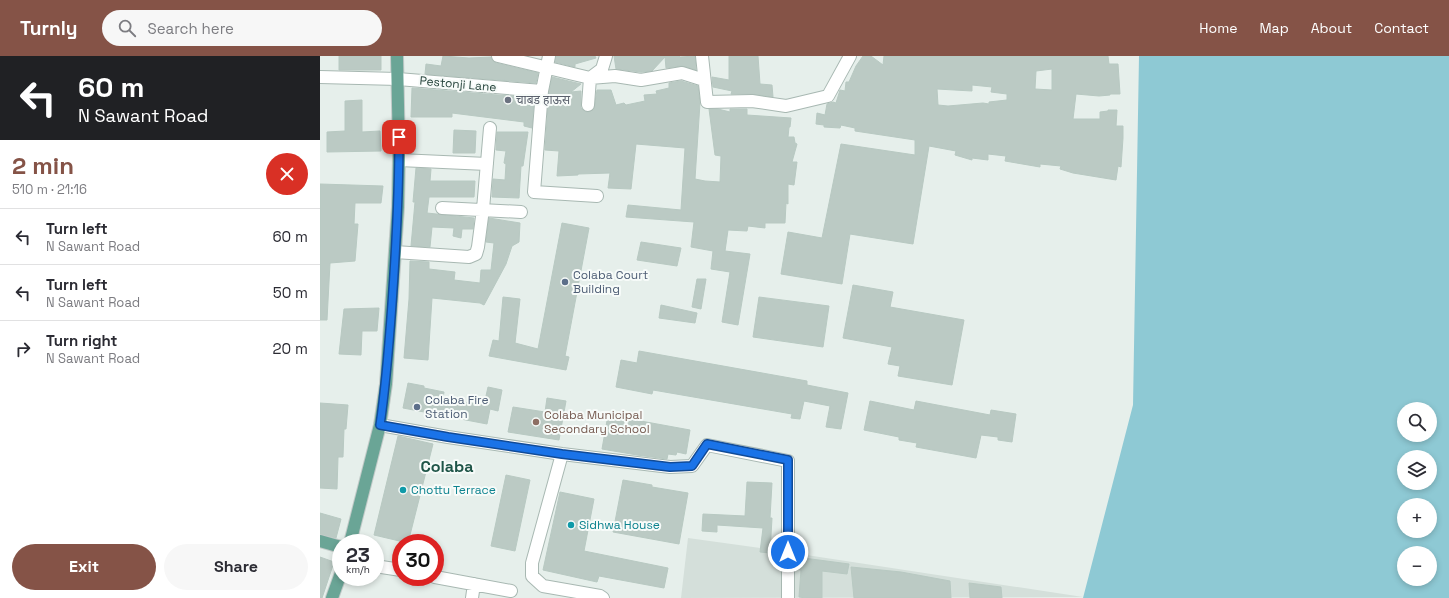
<!DOCTYPE html>
<meta charset="utf-8">
<style>
body{margin:0;font-family:"Space Grotesk","Noto Sans Devanagari",sans-serif;background:#f7f7f7;color:#2b2b33;height:100vh;display:flex;flex-direction:column;font-size:15px;white-space:nowrap}
*{box-sizing:border-box;margin:0}
p{font-size:13px;color:#7c7c81}
.icon{flex:none;width:22px;height:22px;fill:none;stroke:currentColor;stroke-width:2;stroke-linecap:round;stroke-linejoin:round}
.map{position:relative;flex:1;overflow:hidden}
.drawer{display:flex;flex-direction:column;background:#fff;width:320px}
.drawer>*{flex:none}
.banner{background:#202124;color:#fff;overflow:hidden}
.buttons{position:absolute;left:1077px;top:346px;display:grid;gap:8px}
.buttons a{display:grid;place-items:center;width:40px;height:40px;border-radius:50%;background:#fff;box-shadow:0 2px 6px #0003;font-size:20px}
.speed{position:absolute;left:12px;top:478px;display:flex;gap:8px;font-size:20px;font-weight:700;text-align:center}
.speed>*{display:grid;place-content:center;width:52px;height:52px;border-radius:50%;background:#fff;box-shadow:0 2px 6px #0003;line-height:1}
.speed small{font-size:10px;font-weight:400}
.speed .limit{border:6px solid #d22;background:#fff;color:#111}
.pin{position:absolute;display:grid;place-items:center;width:34px;height:34px;color:#fff;margin:-17px;border-radius:8px;box-shadow:0 2px 6px #0006}
.me{position:absolute;width:44px;margin:-22px;rotate:0deg;stroke-linejoin:round;filter:drop-shadow(0 0 3px #0008)}
.turn{display:flex;align-items:center;gap:14px;height:84px;padding:0 12px;font-size:18px}
.turn .icon{width:52px;height:52px;stroke-width:2.5}
.turn b{display:block;font-size:28px;line-height:34px}
.round{display:grid;place-items:center;flex:none;width:42px;height:42px;border-radius:21px;background:#f7f7f7}
.overview{display:flex;align-items:center;justify-content:space-between;height:68px;padding:0 12px}
h1{font-size:24px;font-weight:700;line-height:30px;color:#855347}
.button{display:flex;gap:8px;margin-top:auto;padding:8px 12px}
.button a{flex:1;height:46px;border-radius:24px;background:#855347;color:#fff;font-size:16px;font-weight:700;line-height:46px;text-align:center}
.button a+a{background:#f7f7f7;color:#2b2b33}
ul{padding:0;list-style:none}
li{display:flex;align-items:center;gap:12px;height:56px;padding:0 12px;border-top:1px solid #e1e1e2}
li div{flex:1}
li b{display:block;font-size:15px}
li em{font-style:normal}
header{display:flex;align-items:center;gap:24px;box-sizing:border-box;height:56px;padding:0 20px;background:#855347;color:#fff}
header strong{font-size:19px}
nav{display:flex;gap:22px;margin-inline-start:auto;font-size:14px}
.search{width:280px;height:36px;background:#f7f7f7;display:flex;align-items:center;gap:10px;box-sizing:border-box;padding:0 14px;border-radius:22px;color:#7c7c81;font-size:15px}
main{display:flex;flex:1;min-height:0}
.map>svg:first-child{display:block}
.built{fill:#d4dfda}
.water{fill:#8ec9d4;fill-rule:evenodd}
.building{fill:#bbcac4;stroke:#b8c9c2;fill-rule:evenodd}
.lines{fill:none;stroke-linecap:round;stroke-linejoin:round}
.minor-casing{stroke:#a8b8b2;stroke-width:14}
.major-casing{stroke:#c2cac8;stroke-width:14}
.minor{stroke:#fff;stroke-width:12}
.major{stroke:#6aa596;stroke-width:12}
.route-casing{stroke:#114b97;stroke-width:10}
.route{stroke:#1a73e8;stroke-width:7}
.worship-dot{fill:#6b7280;stroke:#f7fbf9;stroke-width:1.5}
.service-dot{fill:#5c6f8a;stroke:#f7fbf9;stroke-width:1.5}
.education-dot{fill:#8d6e63;stroke:#f7fbf9;stroke-width:1.5}
.culture-dot{fill:#0f9aa8;stroke:#f7fbf9;stroke-width:1.5}
.labels{text-anchor:middle;dominant-baseline:central;stroke-width:4;stroke-linejoin:round;paint-order:stroke}
.street-label{font-size:12px;fill:#24423a;stroke:#f7fbf9}
.worship-label{font-size:12px;fill:#5b616d;stroke:#f7fbf9;text-anchor:start}
.service-label{font-size:12px;fill:#4e5e75;stroke:#f7fbf9;text-anchor:start}
.education-label{font-size:12px;fill:#785e54;stroke:#f7fbf9;text-anchor:start}
.culture-label{font-size:12px;fill:#0d838f;stroke:#f7fbf9;text-anchor:start}
.district-label{font-size:16px;font-weight:bold;fill:#1f5548;stroke:#f7fbf9}
</style>
<header>
<strong>Turnly</strong>
<div class="search"><svg class="icon" aria-label="search" viewBox="0 0 24 24"><circle cx="10" cy="10" r="6"/><path d="M15 15l6 6"/></svg>Search here</div>
<nav><a>Home</a><a>Map</a><a>About</a><a>Contact</a></nav>
</header>
<main>
<section class="drawer">
<div class="banner">
<div class="turn"><svg class="icon" aria-label="left" viewBox="0 0 24 24"><path d="M17 20v-9H6M10 6l-5 5 5 5"/></svg><div><b>60 m</b>N Sawant Road</div></div>
</div>
<div class="overview"><div><h1>2 min</h1><p>510 m · 21:16</p></div><a class="round" style="background:#d93025;color:#fff"><svg class="icon" aria-label="close" viewBox="0 0 24 24"><path d="M6 6l12 12M18 6L6 18"/></svg></a></div>
<ul>
<li><svg class="icon" aria-label="left" viewBox="0 0 24 24"><path d="M17 20v-9H6M10 6l-5 5 5 5"/></svg><div><b>Turn left</b><p>N Sawant Road</p></div><em>60 m</em></li>
<li><svg class="icon" aria-label="left" viewBox="0 0 24 24"><path d="M17 20v-9H6M10 6l-5 5 5 5"/></svg><div><b>Turn left</b><p>N Sawant Road</p></div><em>50 m</em></li>
<li><svg class="icon" aria-label="right" viewBox="0 0 24 24"><path d="M7 20v-9h11M14 6l5 5-5 5"/></svg><div><b>Turn right</b><p>N Sawant Road</p></div><em>20 m</em></li>
</ul>
<div class="button"><a>Exit</a><a>Share</a></div>
</section>
<div class="map">
<svg width="1129" height="542" viewBox="0 0 1129 542">
<rect width="100%" height="100%" fill="#e6efeb"/>
<path class="built" d="M 368,482 L 447,493 L 763,541 L 361,542 Z"/>
<path class="water" d="M 819,0 L 1129,0 L 1129,542 L 763,542 L 813,349 ZM 1084,353 L 1110,353 L 1110,379 L 1084,379 ZM 1084,401 L 1110,401 L 1110,427 L 1084,427 ZM 1084,449 L 1110,449 L 1110,475 L 1084,475 ZM 1084,497 L 1110,497 L 1110,523 L 1084,523 Z"/>
<path class="building" d="M 19,0 L 61,0 L 61,14 L 19,14 Z
M 123,0 L 149,2 L 171,1 L 173,5 L 176,7 L 218,17 L 216,27 L 105,18 L 106,8 L 121,10 Z
M 236,0 L 275,0 L 276,2 L 255,8 L 255,11 L 235,6 Z
M 294,0 L 359,0 L 360,1 L 375,0 L 376,14 L 361,10 L 346,12 L 345,1 L 332,15 L 321,16 L 296,13 Z
M 409,0 L 438,0 L 440,28 L 452,29 L 453,41 L 432,38 L 411,38 L 412,35 L 393,31 L 392,21 L 409,24 Z
M 543,0 L 551,0 L 563,9 L 564,0 L 788,0 L 789,8 L 798,8 L 800,38 L 790,38 L 790,39 L 779,40 L 756,38 L 753,63 L 780,63 L 780,56 L 788,55 L 788,54 L 797,54 L 796,70 L 803,70 L 803,82 L 801,111 L 798,110 L 796,124 L 753,117 L 740,113 L 741,110 L 720,108 L 720,111 L 685,105 L 686,100 L 668,98 L 668,104 L 652,102 L 652,104 L 635,99 L 636,95 L 609,90 L 593,188 L 530,178 L 522,228 L 461,218 L 468,176 L 502,182 L 521,88 L 595,99 L 595,84 L 535,75 L 535,72 L 521,69 L 520,72 L 504,71 L 504,69 L 496,68 L 497,57 L 505,59 L 507,48 L 513,46 L 516,47 L 520,34 L 525,35 L 526,26 L 529,26 L 536,10 ZM 732,13 L 732,34 L 715,33 L 716,15 ZM 652,29 L 672,31 L 671,36 L 687,38 L 687,44 L 669,46 L 669,48 L 663,47 L 628,50 L 618,49 L 617,33 L 652,35 Z
M 232,21 L 261,28 L 251,36 L 261,35 L 261,52 L 264,55 L 268,56 L 274,53 L 277,34 L 291,34 L 296,49 L 304,47 L 306,49 L 325,45 L 324,39 L 337,38 L 336,35 L 349,32 L 349,27 L 361,25 L 378,30 L 380,47 L 375,123 L 385,125 L 400,126 L 401,100 L 395,99 L 389,53 L 398,53 L 410,56 L 410,53 L 427,53 L 427,59 L 471,62 L 470,71 L 469,71 L 468,81 L 474,81 L 475,87 L 477,88 L 472,106 L 477,106 L 474,129 L 468,128 L 468,148 L 466,147 L 465,167 L 445,167 L 445,172 L 428,170 L 427,175 L 408,174 L 405,195 L 430,198 L 418,269 L 402,266 L 410,216 L 391,213 L 393,195 L 371,191 L 374,166 L 306,161 L 308,149 L 361,154 L 365,92 L 316,88 L 311,133 L 288,132 L 290,117 L 258,118 L 258,119 L 237,120 L 239,95 L 225,94 L 229,36 Z
M 92,32 L 214,42 L 212,72 L 204,70 L 204,66 L 132,57 L 132,61 L 91,61 Z
M 42,44 L 42,76 L 60,75 L 61,95 L 7,96 L 7,76 L 25,75 L 25,45 Z
M 134,74 L 156,75 L 155,97 L 133,97 Z
M 177,76 L 208,76 L 203,110 L 201,110 L 199,142 L 172,141 L 173,123 L 185,124 L 186,108 L 184,107 L 186,95 L 176,94 Z
M 96,112 L 111,113 L 110,125 L 155,125 L 154,141 L 109,141 L 107,157 L 154,162 L 153,173 L 142,173 L 141,182 L 133,180 L 134,172 L 112,171 L 110,191 L 91,190 L 95,146 L 93,146 Z
M 0,128 L 63,130 L 61,147 L 35,147 L 34,168 L 38,168 L 35,205 L 10,207 L 7,264 L 0,264 Z
M 169,162 L 200,167 L 199,186 L 192,190 L 186,208 L 164,249 L 160,247 L 112,242 L 108,304 L 84,302 L 89,243 L 90,205 L 109,206 L 109,213 L 135,216 L 134,224 L 160,227 L 161,214 L 171,214 L 174,187 L 166,186 Z
M 242,167 L 269,172 L 245,300 L 249,301 L 246,314 L 169,300 L 173,284 L 179,285 L 183,241 L 200,243 L 195,287 L 218,293 Z
M 321,186 L 361,192 L 357,210 L 317,204 Z
M 377,223 L 386,223 L 381,253 L 372,251 Z
M 533,229 L 573,236 L 570,251 L 644,264 L 632,329 L 578,320 L 580,310 L 568,308 L 572,291 L 523,282 Z
M 439,241 L 509,250 L 503,291 L 433,281 Z
M 341,249 L 377,257 L 375,267 L 339,262 Z
M 59,252 L 57,275 L 42,275 L 41,299 L 19,298 L 24,253 Z
M 319,295 L 487,325 L 487,329 L 528,337 L 521,373 L 506,371 L 510,350 L 484,345 L 480,363 L 471,362 L 472,358 L 333,334 L 332,338 L 296,331 L 301,304 L 317,307 Z
M 88,327 L 104,330 L 104,332 L 124,336 L 123,343 L 164,349 L 168,331 L 182,334 L 178,355 L 170,353 L 167,368 L 83,352 Z
M 227,342 L 246,345 L 239,384 L 188,376 L 193,351 L 225,356 Z
M 550,345 L 594,354 L 596,345 L 670,359 L 671,354 L 696,358 L 692,386 L 678,384 L 678,381 L 661,379 L 656,402 L 596,391 L 597,387 L 579,384 L 579,381 L 544,374 Z
M 0,347 L 28,349 L 26,373 L 24,373 L 23,401 L 18,401 L 17,433 L 0,432 Z
M 288,359 L 370,374 L 366,398 L 357,396 L 356,399 L 348,398 L 347,403 L 317,399 L 282,393 Z
M 78,380 L 113,388 L 88,487 L 54,479 Z
M 186,419 L 210,424 L 195,495 L 171,490 Z
M 303,424 L 332,429 L 332,431 L 368,437 L 359,488 L 293,476 Z
M 427,426 L 452,427 L 450,462 L 452,462 L 450,497 L 440,496 L 443,472 L 397,469 L 397,476 L 382,475 L 383,458 L 425,460 Z
M 240,436 L 274,443 L 264,495 L 348,512 L 344,532 L 279,520 L 277,526 L 223,514 Z
M 0,457 L 21,463 L 16,482 L 0,478 Z
M 0,501 L 14,506 L 2,542 L 0,542 Z
M 476,501 L 529,508 L 527,518 L 502,515 L 502,542 L 486,542 L 479,541 L 481,514 L 476,513 Z
M 531,511 L 581,516 L 630,525 L 631,542 L 534,542 Z
M 649,527 L 681,531 L 682,542 L 650,542 Z"/>
<g class="lines">
<defs>
<path id="minor" d="M 178,0 L 270,22 L 295,20 L 321,24 L 362,17 L 384,24
M 229,0 L 222,35 L 214,136 L 277,140
M 382,0 L 387,46 L 432,45 L 466,50 L 508,40 L 530,0
M 0,21 L 78,23 L 222,35
M 268,49 L 270,22 L 282,13 L 286,0
M 79,104 L 167,108
M 122,152 L 201,156
M 75,196 L 149,201 L 156,198 L 158,191 L 163,153 L 170,72
M 60,369 L 128,381 L 242,398 L 350,411 L 372,410 L 387,389 L 468,405 L 468,542
M 242,398 L 212,507 L 212,520 L 223,530 L 280,540 L 283,542
M 55,510 L 81,514
M 115,521 L 191,535
M 152,542 L 154,528"/>
<path id="major" d="M 0,485 L 21,491
M 30,487 L 60,369 L 66,328 L 78,151 L 79,97 L 77,0
M 12,542 L 21,517"/>
</defs>
<use href="#minor" class="minor-casing"/>
<use href="#major" class="major-casing"/>
<use href="#minor" class="minor"/>
<use href="#major" class="major"/>
</g>
<g class="lines">
<defs>
<path id="route" d="M 79,81 C 79,137 76,192 72,248 C 69,289 66,329 60,369 L 128,381 L 242,398 L 350,411 L 372,410 L 387,388 L 468,404 L 468,496"/>
</defs>
<use href="#route" class="route-casing"/>
<use href="#route" class="route"/>
</g>
<circle class="worship-dot" cx="188" cy="44" r="4"/>
<g class="service-dot">
<circle cx="245" cy="226" r="4"/>
<circle cx="97" cy="351" r="4"/>
</g>
<circle class="education-dot" cx="216" cy="366" r="4"/>
<g class="culture-dot">
<circle cx="83" cy="434" r="4"/>
<circle cx="251" cy="469" r="4"/>
</g>
<g class="labels">
<g class="street-label">
<text transform="translate(138 28) rotate(5)">Pestonji Lane</text>
</g>
<g class="worship-label">
<text x="196" y="44">चाबड हाऊस</text>
</g>
<g class="service-label">
<text x="253" y="219">Colaba Court<tspan x="253" dy="14">Building</tspan></text>
<text x="105" y="344">Colaba Fire<tspan x="105" dy="14">Station</tspan></text>
</g>
<g class="education-label">
<text x="224" y="359">Colaba Municipal<tspan x="224" dy="14">Secondary School</tspan></text>
</g>
<g class="culture-label">
<text x="91" y="434">Chottu Terrace</text>
<text x="259" y="469">Sidhwa House</text>
</g>
<g class="district-label">
<text x="127" y="410">Colaba</text>
</g>
</g>
</svg>
<div class="buttons">
<a><svg class="icon" aria-label="search" viewBox="0 0 24 24"><circle cx="10" cy="10" r="6"/><path d="M15 15l6 6"/></svg></a>
<a><svg class="icon" aria-label="layers" viewBox="0 0 24 24"><path d="M12 4l9 5-9 5-9-5zM3 14l9 5 9-5"/></svg></a>
<a>+</a>
<a>−</a>
</div>
<div class="speed"><div>23<small>km/h</small></div><div class="limit">30</div></div>
<div class="pin" style="left:79px;top:81px;background:#d93025"><svg class="icon" aria-label="arrive" viewBox="0 0 24 24"><path d="M6 21V4h12l-3 4 3 4H6"/></svg></div>
<svg class="me" style="left:468px;top:496px" viewBox="-20 -20 40 40"><circle r="17" fill="#1a73e8" stroke="#fff" stroke-width="3"/><path d="M0-11L8 9 0 5-8 9z" fill="#fff"/></svg>
</div>
</main>
